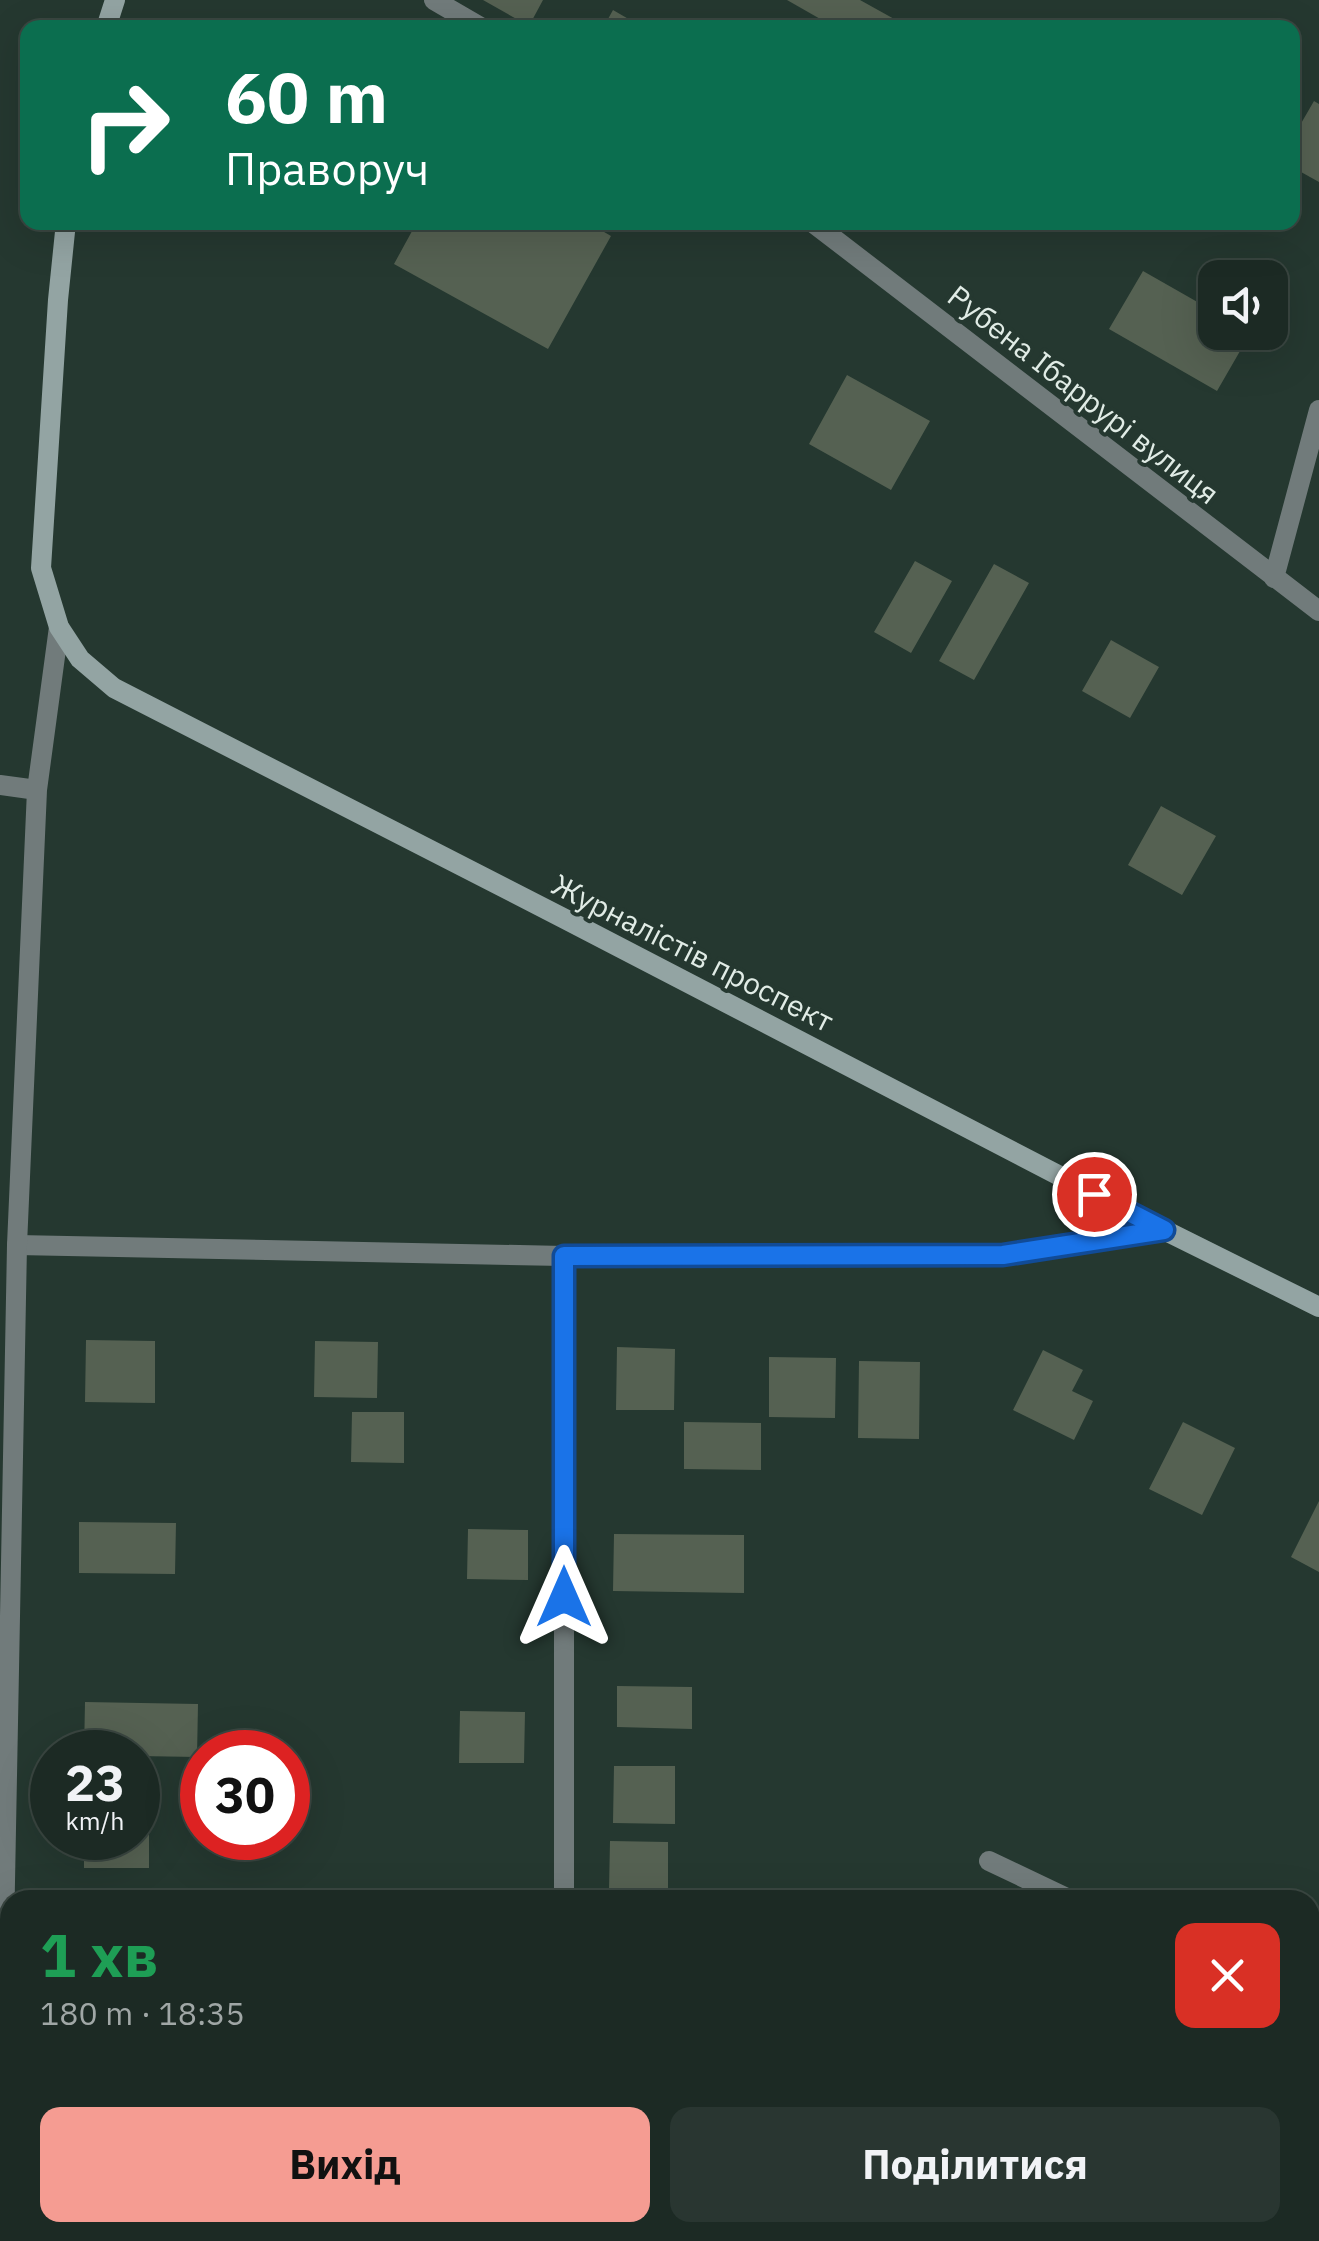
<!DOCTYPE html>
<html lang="uk">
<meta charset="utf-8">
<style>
body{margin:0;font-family:"IBM Plex Sans",sans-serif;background:#293631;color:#f1f3f6;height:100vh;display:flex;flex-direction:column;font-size:38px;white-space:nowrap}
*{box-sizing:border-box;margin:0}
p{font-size:32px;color:#a0a7a6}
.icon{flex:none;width:55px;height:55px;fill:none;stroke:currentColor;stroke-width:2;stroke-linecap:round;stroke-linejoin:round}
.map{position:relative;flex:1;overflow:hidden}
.panel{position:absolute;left:0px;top:1890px;width:1320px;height:352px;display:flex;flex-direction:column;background:#1c2a24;border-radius:30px 30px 0 0;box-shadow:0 10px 40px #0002,0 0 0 2px #3a4641}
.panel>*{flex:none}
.hud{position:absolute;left:20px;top:20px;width:1280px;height:210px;border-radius:20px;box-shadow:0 10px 40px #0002,0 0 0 2px #3a4641;background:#0b6e4f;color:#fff;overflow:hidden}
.fabs{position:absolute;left:1198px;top:260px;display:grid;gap:20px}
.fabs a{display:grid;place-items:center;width:90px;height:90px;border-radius:20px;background:#1c2a24;box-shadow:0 10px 40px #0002,0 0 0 2px #3a4641;font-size:50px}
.speed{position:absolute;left:30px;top:1730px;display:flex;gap:20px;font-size:50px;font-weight:700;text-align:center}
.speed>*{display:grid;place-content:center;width:130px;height:130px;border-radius:50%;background:#1c2a24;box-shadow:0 10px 40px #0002,0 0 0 2px #3a4641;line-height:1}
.speed small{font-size:25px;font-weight:400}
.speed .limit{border:15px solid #d22;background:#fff;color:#111}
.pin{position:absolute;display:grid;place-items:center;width:85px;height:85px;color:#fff;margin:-42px;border:5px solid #fff;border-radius:50%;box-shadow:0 2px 10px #0007}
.me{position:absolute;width:110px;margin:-55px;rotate:0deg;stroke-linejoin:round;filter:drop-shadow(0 0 8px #0008)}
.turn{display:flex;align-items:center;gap:35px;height:210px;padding:0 40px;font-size:45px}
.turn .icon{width:130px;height:130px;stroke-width:2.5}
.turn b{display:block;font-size:70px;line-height:85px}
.round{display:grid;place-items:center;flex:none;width:105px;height:105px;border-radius:20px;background:#293631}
.head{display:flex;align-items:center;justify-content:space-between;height:170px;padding:0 40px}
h1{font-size:60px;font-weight:800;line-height:75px;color:#1e9e55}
.cta{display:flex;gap:20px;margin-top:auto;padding:20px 40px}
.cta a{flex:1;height:115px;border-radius:20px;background:#f59c92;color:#111;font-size:40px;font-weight:800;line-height:115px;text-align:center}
.cta a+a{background:#293631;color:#f1f3f6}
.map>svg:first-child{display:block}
.building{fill:#556152}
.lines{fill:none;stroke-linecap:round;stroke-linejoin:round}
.lane{stroke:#717b7b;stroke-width:20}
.street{stroke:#717b7b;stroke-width:20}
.secondary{stroke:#93a4a3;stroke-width:20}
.route-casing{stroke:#114b97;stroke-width:25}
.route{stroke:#1a73e8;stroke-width:18}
.labels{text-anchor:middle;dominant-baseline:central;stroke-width:8;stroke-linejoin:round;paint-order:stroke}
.street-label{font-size:30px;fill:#e1ece6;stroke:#253830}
</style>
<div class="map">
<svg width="1319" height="2241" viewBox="0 0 1319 2241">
<rect width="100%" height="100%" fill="#253830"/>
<path class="building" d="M 483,0 L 543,0 L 529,26 Z
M 787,0 L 860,0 L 896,20 L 892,28 L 836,28 Z
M 613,10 L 644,28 L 603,28 Z
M 1314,101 L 1319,104 L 1319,182 L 1292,167 L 1292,139 Z
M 417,222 L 587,222 L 611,236 L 548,349 L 394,264 Z
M 1143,271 L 1215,312 L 1215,332 L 1251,332 L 1217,391 L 1109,329 Z
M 847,375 L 930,421 L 891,490 L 809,444 Z
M 915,561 L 952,581 L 911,653 L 874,632 Z
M 994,564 L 1029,583 L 974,680 L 939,661 Z
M 1111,640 L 1159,667 L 1130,718 L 1082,691 Z
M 1161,806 L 1216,836 L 1182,895 L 1128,865 Z
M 86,1340 L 155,1341 L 155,1403 L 85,1402 Z
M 315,1341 L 378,1342 L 377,1398 L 314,1397 Z
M 617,1347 L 675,1349 L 674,1410 L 616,1410 Z
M 1043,1350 L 1083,1370 L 1072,1391 L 1093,1401 L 1074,1440 L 1013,1410 Z
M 769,1357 L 836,1358 L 835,1418 L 769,1417 Z
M 859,1361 L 920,1362 L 919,1439 L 858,1438 Z
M 352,1412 L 404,1412 L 404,1463 L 351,1462 Z
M 684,1422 L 761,1423 L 761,1470 L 684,1469 Z
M 1183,1422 L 1235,1448 L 1202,1515 L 1149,1489 Z
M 1319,1501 L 1319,1572 L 1291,1557 Z
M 79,1522 L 176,1523 L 175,1574 L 79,1573 Z
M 468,1529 L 528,1530 L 528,1580 L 467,1579 Z
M 614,1534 L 744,1535 L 744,1593 L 613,1591 Z
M 617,1686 L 692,1687 L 692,1729 L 617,1727 Z
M 85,1702 L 198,1704 L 197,1757 L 138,1756 L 138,1752 L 84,1752 Z
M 460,1711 L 525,1712 L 524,1763 L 459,1763 Z
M 614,1766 L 675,1766 L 675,1824 L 613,1823 Z
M 138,1825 L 149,1825 L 149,1868 L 84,1868 L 84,1838 L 138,1838 Z
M 610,1841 L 668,1842 L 668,1891 L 609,1890 Z
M 465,1892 L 519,1893 L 519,1900 L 465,1900 Z
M 1310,2085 L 1319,2089 L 1319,2158 L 1315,2167 L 1310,2165 Z
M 81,2232 L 143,2232 L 143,2241 L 81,2241 Z
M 455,2232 L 511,2232 L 511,2241 L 455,2241 Z
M 630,2232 L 681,2232 L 677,2241 L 647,2241 Z
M 716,2232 L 759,2232 L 776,2241 L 712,2241 Z"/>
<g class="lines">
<path class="lane" d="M 17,1245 L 564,1256 L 1003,1255 L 1164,1230"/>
<path class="street" d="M 434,0 L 482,28
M 812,222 L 1319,611
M 1274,578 L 1319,410
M 0,785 L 37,790
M 564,1256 L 564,1900
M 989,1861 L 1071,1900
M 1310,2012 L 1319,2017
M 0,2147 L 17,1245 L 37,790 L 59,627
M 591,2232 L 608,2241"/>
<path class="secondary" d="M 106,28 L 115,0
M 66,222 L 58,300 L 41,568 L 59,627 L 80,659 L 114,688 L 565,919 L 1164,1230 L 1319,1307"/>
</g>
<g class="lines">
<defs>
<path id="route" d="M 564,1597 L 564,1256 L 1003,1255 L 1164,1230 L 1094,1194"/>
</defs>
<use href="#route" class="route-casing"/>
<use href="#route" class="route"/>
</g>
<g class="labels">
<g class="street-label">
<text transform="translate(1084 394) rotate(38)">Рубена Ібаррурі вулиця</text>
<text transform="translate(693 952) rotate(27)">Журналістів проспект</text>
</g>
</g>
</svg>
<div class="fabs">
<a><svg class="icon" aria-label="sound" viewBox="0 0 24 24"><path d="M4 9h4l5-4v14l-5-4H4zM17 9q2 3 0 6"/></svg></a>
</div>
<div class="speed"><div>23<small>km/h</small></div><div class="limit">30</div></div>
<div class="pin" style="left:1094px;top:1194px;background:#d93025"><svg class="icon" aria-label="arrive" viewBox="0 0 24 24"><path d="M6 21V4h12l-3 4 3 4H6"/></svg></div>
<svg class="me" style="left:564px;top:1597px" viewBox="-20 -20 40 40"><path d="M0-17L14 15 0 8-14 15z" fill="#1a73e8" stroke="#fff" stroke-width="4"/></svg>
<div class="hud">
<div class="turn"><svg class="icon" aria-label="right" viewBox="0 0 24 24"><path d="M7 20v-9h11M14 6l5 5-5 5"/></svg><div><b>60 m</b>Праворуч</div></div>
</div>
<section class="panel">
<div class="head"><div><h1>1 хв</h1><p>180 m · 18:35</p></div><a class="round" style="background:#d93025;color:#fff"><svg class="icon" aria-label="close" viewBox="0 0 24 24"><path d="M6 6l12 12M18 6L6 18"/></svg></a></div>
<div class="cta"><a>Вихід</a><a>Поділитися</a></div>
</section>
</div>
